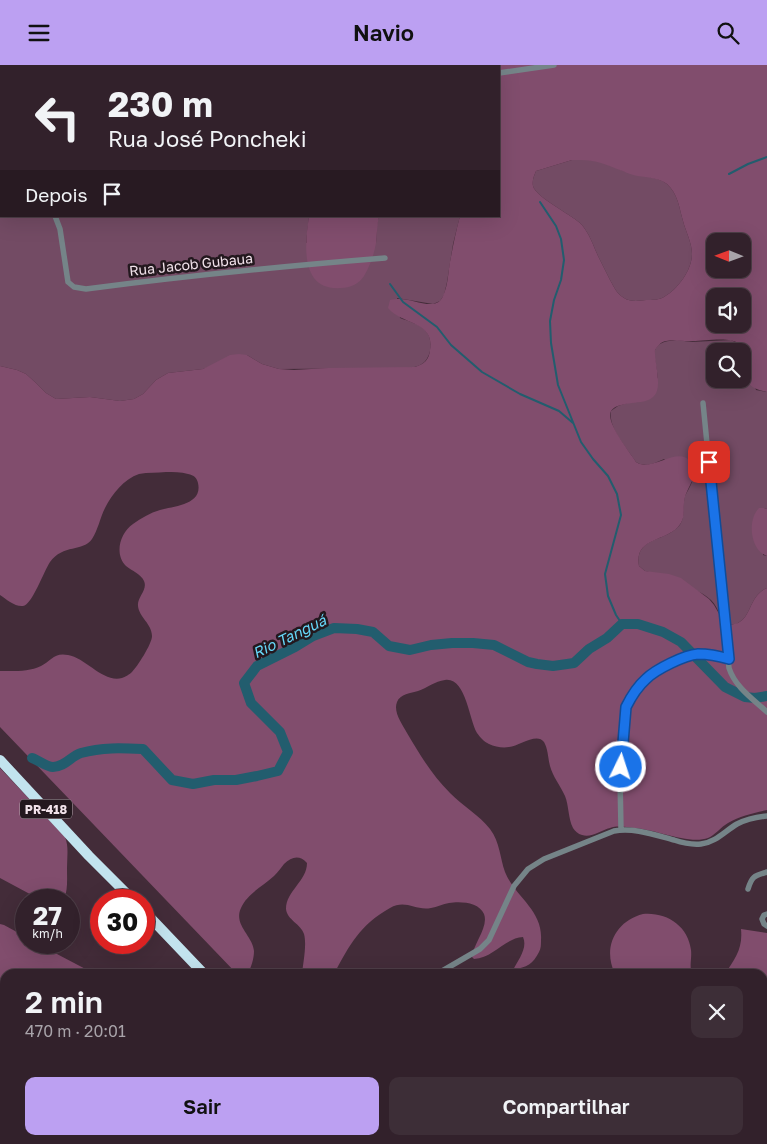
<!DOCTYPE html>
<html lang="pt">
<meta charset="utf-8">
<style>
body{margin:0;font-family:"Golos Text",sans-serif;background:#3d2e37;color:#f1f3f6;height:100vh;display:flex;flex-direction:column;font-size:19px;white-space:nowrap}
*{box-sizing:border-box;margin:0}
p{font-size:16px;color:#a8a3a9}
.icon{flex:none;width:28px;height:28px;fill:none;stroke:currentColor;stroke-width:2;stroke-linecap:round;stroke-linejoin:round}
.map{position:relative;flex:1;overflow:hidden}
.side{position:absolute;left:0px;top:904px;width:768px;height:176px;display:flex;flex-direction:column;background:#32212b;border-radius:15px 15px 0 0;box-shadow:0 5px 20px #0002,0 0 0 1px #4d3e47}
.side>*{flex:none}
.banner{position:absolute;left:0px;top:0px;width:500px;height:152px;box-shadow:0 5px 20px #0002,0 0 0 1px #4d3e47;background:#32212b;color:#f1f3f6;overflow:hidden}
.needle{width:32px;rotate:271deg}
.tools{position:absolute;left:706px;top:168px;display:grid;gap:10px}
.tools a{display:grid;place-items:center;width:45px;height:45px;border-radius:10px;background:#32212b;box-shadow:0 5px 20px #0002,0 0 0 1px #4d3e47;font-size:25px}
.speed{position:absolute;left:15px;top:824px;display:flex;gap:10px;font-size:25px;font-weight:700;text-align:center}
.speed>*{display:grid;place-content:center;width:65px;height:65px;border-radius:50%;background:#32212b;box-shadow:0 5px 20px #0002,0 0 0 1px #4d3e47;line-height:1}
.speed small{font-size:12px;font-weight:400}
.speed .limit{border:8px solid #d22;background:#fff;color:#111}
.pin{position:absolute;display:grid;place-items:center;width:42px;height:42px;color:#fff;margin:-21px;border-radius:10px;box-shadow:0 2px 8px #0006}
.me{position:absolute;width:55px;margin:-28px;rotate:4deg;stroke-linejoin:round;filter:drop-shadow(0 0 4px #0008)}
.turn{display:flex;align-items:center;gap:18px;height:105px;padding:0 25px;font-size:22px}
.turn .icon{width:65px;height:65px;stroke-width:2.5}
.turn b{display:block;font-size:35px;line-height:42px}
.then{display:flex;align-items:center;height:48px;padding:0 25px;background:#0003;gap:10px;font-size:19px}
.round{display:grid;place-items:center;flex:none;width:52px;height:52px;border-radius:10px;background:#3d2e37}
.summary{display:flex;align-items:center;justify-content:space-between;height:85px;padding:0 25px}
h1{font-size:30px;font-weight:600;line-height:38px}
.button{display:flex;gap:10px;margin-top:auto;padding:10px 25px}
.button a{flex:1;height:58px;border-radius:10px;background:#bca0f2;color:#111;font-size:20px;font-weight:600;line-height:58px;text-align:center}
.button a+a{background:#3d2e37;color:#f1f3f6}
header{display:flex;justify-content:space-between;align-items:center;height:65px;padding:0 25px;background:#bca0f2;color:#111;font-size:22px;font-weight:600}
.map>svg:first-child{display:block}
.green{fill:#734b64;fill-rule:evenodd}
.forest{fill:#814d6d;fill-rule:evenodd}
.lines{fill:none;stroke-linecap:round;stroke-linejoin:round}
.stream{stroke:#225d6e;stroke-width:2}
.river{stroke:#225d6e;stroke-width:10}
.minor{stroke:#758488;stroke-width:5.5}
.trunk{stroke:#c2e3ee;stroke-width:10}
.route-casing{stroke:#114b97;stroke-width:12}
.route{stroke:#1a73e8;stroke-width:9}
.labels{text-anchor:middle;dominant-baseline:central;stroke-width:5;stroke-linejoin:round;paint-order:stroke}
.shield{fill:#23181e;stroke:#b3a5ad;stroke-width:1}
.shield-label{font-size:12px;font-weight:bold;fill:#f1e2ea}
.street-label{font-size:14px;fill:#f1e2ea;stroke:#23181e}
.water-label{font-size:15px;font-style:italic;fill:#66d7f8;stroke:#23181e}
</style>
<header><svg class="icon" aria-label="menu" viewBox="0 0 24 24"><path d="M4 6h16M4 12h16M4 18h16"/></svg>Navio<svg class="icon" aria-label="search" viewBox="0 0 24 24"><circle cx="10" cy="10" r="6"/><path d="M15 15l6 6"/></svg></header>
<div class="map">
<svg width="767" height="1079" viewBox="0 0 767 1079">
<rect width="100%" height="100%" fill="#432c39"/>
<path class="green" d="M 572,95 C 587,94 600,95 613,101 C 618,103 622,106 627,107 C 638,111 657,111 667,119 C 678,129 679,142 683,156 C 686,167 692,178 692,189 C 692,205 678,224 664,232 C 659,235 652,235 646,235 C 639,236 630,237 624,233 C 617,229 614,222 610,215 C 606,207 602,199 598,191 C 593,180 589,167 580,158 C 570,149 536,132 533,121 C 532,115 534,111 536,106 Z
M 1,138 L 1,151 L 309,151 L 306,178 L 376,178 L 377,159 L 379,151 L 460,151 L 453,179 L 447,217 L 444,230 L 440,236 L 433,239 L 397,233 L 400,253 C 408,256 419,259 425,265 C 434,274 432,294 420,300 C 414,303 407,303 401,303 L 279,304 L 262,299 L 247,290 L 203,304 L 168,308 L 156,315 L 143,329 L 134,334 L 120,336 L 90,332 L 56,334 L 46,328 L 36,318 L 26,309 L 17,305 L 0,301 L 0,145 Z
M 677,275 L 691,277 L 731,275 L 739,279 L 743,285 L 756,325 L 767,327 L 767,444 L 764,443 L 763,490 L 767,491 L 767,523 C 749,531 752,551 738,558 C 736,560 733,559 730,560 C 717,551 720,544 711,535 C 700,524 661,510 645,506 L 639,501 C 634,472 665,477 679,461 C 686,452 682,442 685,431 C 687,427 690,422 692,417 L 664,394 C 655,398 645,403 636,397 C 627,383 608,363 611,346 L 618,341 L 627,338 L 658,313 L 654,289 C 656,277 666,276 677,275 ZM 715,286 L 742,286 L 742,314 L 715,314 Z"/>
<path class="forest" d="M 0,0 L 143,0 L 144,1 L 1,1 L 1,75 L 0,78 Z
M 235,0 L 767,0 L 767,327 C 741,322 747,311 744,289 C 743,286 742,281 739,279 C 731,271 704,276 693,276 C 684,277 675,274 666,276 C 660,277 658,281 655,285 C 654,296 663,322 654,331 C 649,337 639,337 632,338 C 625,339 615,340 611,346 C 605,357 630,387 636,397 C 651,408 677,381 690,396 C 700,408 688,421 685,432 C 682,443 687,452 678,462 C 664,477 634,473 639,501 L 645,506 L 669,509 L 681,513 L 709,534 L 714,540 L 722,554 L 730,560 C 733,559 736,559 738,558 C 752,551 749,531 767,523 L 767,745 C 753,748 740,751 728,758 C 721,762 715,770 708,773 C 689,780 655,764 634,763 C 627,762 617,760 610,763 C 601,765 592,773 582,770 C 578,769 575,766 573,763 C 568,753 569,741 565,731 C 560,720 553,712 550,701 C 548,693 548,684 544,677 C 537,667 519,681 509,682 C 503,683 495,682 489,679 C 484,677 480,672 477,668 C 469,655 466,612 445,615 C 435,616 427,623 418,626 C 411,628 400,629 397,637 C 393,647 402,659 407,668 C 420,690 432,710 450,728 C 463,741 479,750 490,764 C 500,777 500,793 505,807 C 515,832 543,845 541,875 C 541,880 541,883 539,887 C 533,899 527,902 513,905 C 518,895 528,883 523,872 C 505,873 493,893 474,894 L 472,892 C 473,879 489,862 484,849 C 479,837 460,836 449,838 C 443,839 437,842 431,843 C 415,846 406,834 390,843 C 360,860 350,879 334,909 L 302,909 C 303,898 307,880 304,869 C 301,859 287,855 286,844 C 286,826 307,816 307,798 C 300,790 292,791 284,799 C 281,803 278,807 274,811 C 263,821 247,829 241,843 C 233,860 253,871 254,886 C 254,894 251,902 248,909 L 237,909 L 0,662 L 0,606 C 13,606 29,607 41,601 C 51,596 54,587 68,590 C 86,593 103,618 122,613 C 125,612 130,609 132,607 C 137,602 152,579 152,571 C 152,559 139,552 138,541 C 137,532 148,525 144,516 C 141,509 132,506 126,501 C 114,489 120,468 133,459 C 141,453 150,448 160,445 C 174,441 203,440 198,418 C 197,413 194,410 188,409 C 181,407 173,407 166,407 C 157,408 148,407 139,409 C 124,414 112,429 105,443 C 100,453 98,465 92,474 C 83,487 63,479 50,497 C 44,506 32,540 23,541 C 15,542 6,534 0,530 L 0,301 L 17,305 L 26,309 L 36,318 L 46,328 L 56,334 L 90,332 L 120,336 L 134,334 L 143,329 L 156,315 L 168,308 L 203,304 L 230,290 L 239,289 L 247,290 L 262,299 L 279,304 L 294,305 L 328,303 L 415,302 C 424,299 429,295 430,285 C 435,256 402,260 388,243 L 390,235 C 406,231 416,239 431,239 C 437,239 441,236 443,231 C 448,221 448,208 450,197 C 453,181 456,166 460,151 L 499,151 L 499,1 L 236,1 ZM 572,95 C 598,94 607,100 630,109 C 641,113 657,111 667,119 C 678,129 679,142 683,156 C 686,167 692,178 692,189 C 692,205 678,224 664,232 C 659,235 652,235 646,235 C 639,236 630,237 624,233 C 617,229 614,222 610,215 C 606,207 602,199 598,191 C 593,180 589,167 580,158 C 570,149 536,132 533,121 C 532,115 534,111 536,106 ZM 715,176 L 742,176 L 742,204 L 715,204 ZM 715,231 L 742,231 L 742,259 L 715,259 Z
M 309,151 L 379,151 C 377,160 377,169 376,178 C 374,190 370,201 364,211 C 359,219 350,223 341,223 C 299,226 305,178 309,151 Z
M 759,443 L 764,443 L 767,444 L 767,491 C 750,485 747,455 759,443 Z
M 0,703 L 65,772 C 69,782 67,792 67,803 C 67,815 68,824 64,835 L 41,835 L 0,813 Z
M 643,849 C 667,847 688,861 691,885 C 692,894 689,900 692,909 L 615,909 C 602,882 616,856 643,849 Z
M 0,859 L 4,860 L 26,872 L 26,878 L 36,878 L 95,909 L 5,909 L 5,1075 L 19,1075 L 19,1079 L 0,1079 Z
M 741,864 L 767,868 L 767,1079 L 695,1079 L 696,1075 L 762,1075 L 762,909 L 725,909 C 735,893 743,884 741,864 Z
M 77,1075 L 187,1075 L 185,1079 L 80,1079 Z
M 401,1075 L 598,1075 L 598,1079 L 401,1079 Z"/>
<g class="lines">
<path class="stream" d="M 378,1 L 379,0
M 729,109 L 748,99 L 767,92
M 540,137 L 556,161 L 561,174 L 564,195 L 561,215 L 554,235 L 550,256 L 551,278 L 558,320 L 581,377 L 593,394 L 608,411 L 617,429 L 621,450 L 605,509 L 608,531 L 616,550 L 622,559
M 390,219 L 403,237 L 437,262 L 451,280 L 482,307 L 520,329 L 559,346 L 573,358
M 0,941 L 5,944"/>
<path class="river" d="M 32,693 C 38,695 47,702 53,702 C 65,702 71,691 81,688 C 102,682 122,683 143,684 L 172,715 L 193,719 L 214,715 L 236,715 L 257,711 L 278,706 L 288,687 L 280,667 L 251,638 L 244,618 L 257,601 L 295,582 L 313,571 L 334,563 L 357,564 L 373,567 L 389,581 L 410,585 L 431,580 L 452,578 L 473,578 L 494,580 L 528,597 L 537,599 L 553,601 L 574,598 L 589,584 L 607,573 L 622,559 L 638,559 L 663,567 L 681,577 L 725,622 L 745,632 L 755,633 L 767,631"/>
<path class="minor" d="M 70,0 L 71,1
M 472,0 L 473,1
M 499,8 L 554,0
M 55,151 L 60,164 L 68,217 L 74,222 L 86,224 C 185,211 285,201 385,193
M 703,338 L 729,603 C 735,622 753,634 767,647
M 621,764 L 620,713 L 625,649 C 627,637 637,622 647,613 C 653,607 678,593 687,591 C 701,587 715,591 729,594
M 748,824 C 752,811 754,811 767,807
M 767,849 L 764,850 L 762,854 L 764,859 L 767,861
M 437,909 L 480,884 L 489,875 L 514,821 L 528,804 L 544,794 L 614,766 C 633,762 655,770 674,775 C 683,778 692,780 701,779 C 716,777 725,766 737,759 C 747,754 757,752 767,751
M 301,1079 L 303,1075"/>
<path class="trunk" d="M 0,695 L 89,791 L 133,835
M 144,846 L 204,909
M 358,1075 L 362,1079"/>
</g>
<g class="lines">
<defs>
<path id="route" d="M 621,702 L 626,642 C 631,632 638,621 646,614 C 656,604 685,590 698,589 C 709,589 719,591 729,594 L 709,397"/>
</defs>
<use href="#route" class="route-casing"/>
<use href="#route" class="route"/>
</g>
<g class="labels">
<rect class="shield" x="20" y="734.5" width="52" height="19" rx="4"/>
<g class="shield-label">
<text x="46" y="744">PR-418</text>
</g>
<g class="street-label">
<text transform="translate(191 199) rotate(-6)">Rua Jacob Gubaua</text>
</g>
<g class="water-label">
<text transform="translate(289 571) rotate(-26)">Rio Tanguá</text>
</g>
</g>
</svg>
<div class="tools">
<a><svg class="needle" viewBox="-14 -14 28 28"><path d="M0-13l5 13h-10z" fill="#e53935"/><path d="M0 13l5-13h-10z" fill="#a8a3a9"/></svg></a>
<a><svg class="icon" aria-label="sound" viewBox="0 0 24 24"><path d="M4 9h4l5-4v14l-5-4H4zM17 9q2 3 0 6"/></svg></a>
<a><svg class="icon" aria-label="search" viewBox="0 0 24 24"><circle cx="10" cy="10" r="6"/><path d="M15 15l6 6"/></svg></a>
</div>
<div class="speed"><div>27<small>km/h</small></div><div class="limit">30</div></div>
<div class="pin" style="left:709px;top:397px;background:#d93025"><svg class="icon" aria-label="arrive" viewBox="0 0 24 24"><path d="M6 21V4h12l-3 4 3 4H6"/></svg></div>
<svg class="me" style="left:621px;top:702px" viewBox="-20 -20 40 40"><circle r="17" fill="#1a73e8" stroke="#fff" stroke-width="3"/><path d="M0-11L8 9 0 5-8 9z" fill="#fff"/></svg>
<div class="banner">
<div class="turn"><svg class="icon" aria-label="left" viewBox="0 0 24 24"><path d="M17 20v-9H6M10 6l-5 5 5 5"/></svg><div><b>230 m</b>Rua José Poncheki</div></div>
<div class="then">Depois<svg class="icon" aria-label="arrive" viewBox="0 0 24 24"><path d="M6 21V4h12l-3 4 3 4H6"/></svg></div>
</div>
<section class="side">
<div class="summary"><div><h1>2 min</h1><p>470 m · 20:01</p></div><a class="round"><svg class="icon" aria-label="close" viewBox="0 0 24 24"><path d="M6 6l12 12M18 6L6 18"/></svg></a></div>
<div class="button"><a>Sair</a><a>Compartilhar</a></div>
</section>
</div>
